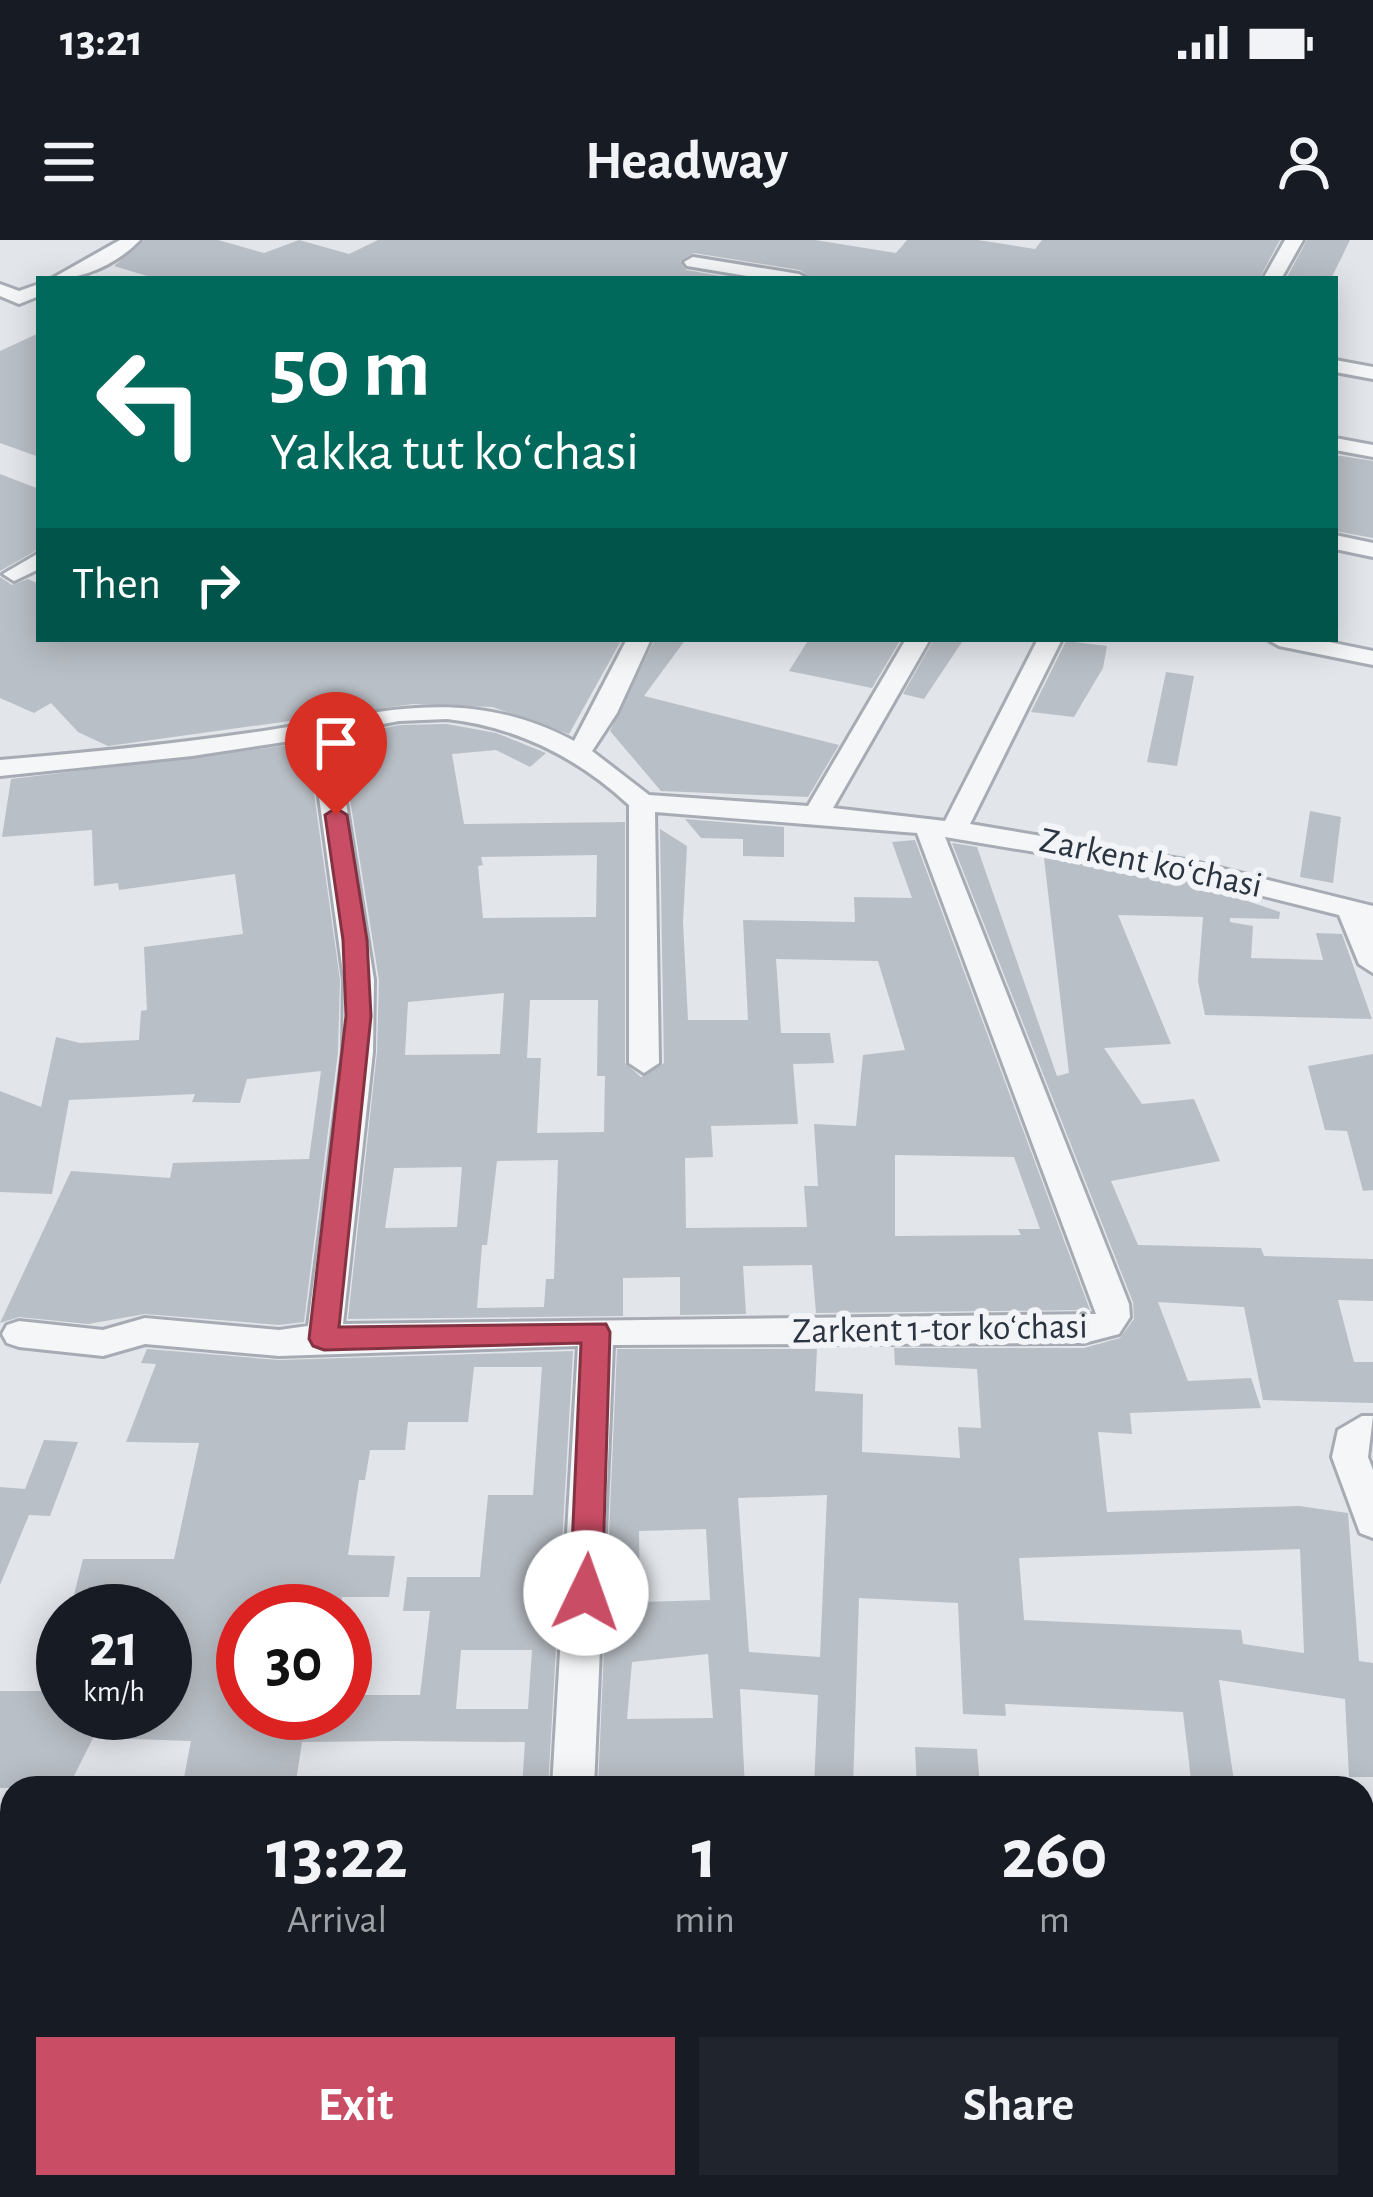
<!DOCTYPE html>
<meta charset="utf-8">
<style>
body{margin:0;font-family:"Alegreya Sans",sans-serif;background:#20242c;color:#f1f3f6;height:100vh;display:flex;flex-direction:column;font-size:45px;white-space:nowrap}
*{box-sizing:border-box;margin:0}
p{font-size:39px;color:#9ea1a6}
.icon{flex:none;width:66px;height:66px;fill:none;stroke:currentColor;stroke-width:2;stroke-linecap:round;stroke-linejoin:round}
.map{position:relative;flex:1;overflow:hidden}
.drawer{position:absolute;left:0px;top:1536px;width:1374px;height:423px;display:flex;flex-direction:column;background:#171b24;border-radius:36px 36px 0 0;box-shadow:0 6px 30px #0003}
.drawer>*{flex:none}
.top-card{position:absolute;left:36px;top:36px;width:1302px;height:366px;border-radius:0px;box-shadow:0 6px 30px #0003;background:#00695c;color:#fff;overflow:hidden}
.speed{position:absolute;left:36px;top:1344px;display:flex;gap:24px;font-size:60px;font-weight:700;text-align:center}
.speed>*{display:grid;place-content:center;width:156px;height:156px;border-radius:50%;background:#171b24;box-shadow:0 6px 30px #0003;line-height:1}
.speed small{font-size:30px;font-weight:400}
.speed .limit{border:18px solid #d22;background:#fff;color:#111}
.pin{position:absolute;display:grid;place-items:center;width:102px;height:102px;color:#fff;margin:-123px -51px;border-radius:50% 50% 50% 0;rotate:-45deg;box-shadow:0 0 12px #0007}
.pin .icon{rotate:45deg}
.me{position:absolute;width:132px;margin:-66px;rotate:3deg;stroke-linejoin:round;filter:drop-shadow(0 0 9px #0008)}
.turn{display:flex;align-items:center;gap:42px;height:252px;padding:0 36px;font-size:54px}
.turn .icon{width:156px;height:156px;stroke-width:2.5}
.turn b{display:block;font-size:84px;line-height:102px}
.then{display:flex;align-items:center;height:114px;padding:0 36px;background:#0003;gap:24px;font-size:45px}
.eta{display:flex;justify-content:space-evenly;align-items:center;height:204px;text-align:center}
.eta b{font-size:72px;font-weight:700;line-height:84px}
.button{display:flex;gap:24px;margin-top:auto;padding:24px 36px}
.button a{flex:1;height:138px;border-radius:0px;background:#c94d65;color:#fff;font-size:48px;font-weight:700;line-height:138px;text-align:center}
.button a+a{background:#20242c;color:#f1f3f6}
.status{display:flex;justify-content:space-between;align-items:center;height:84px;padding:0 60px;background:#171b24;direction:ltr}
.status svg{height:33px;fill:currentColor}
header{display:flex;justify-content:space-between;align-items:center;height:156px;padding:0 36px;background:#171b24;font-size:54px;font-weight:700}
.map>svg:first-child{display:block}
.building{fill:#b9bfc6;fill-rule:evenodd}
.lines{fill:none;stroke-linecap:round;stroke-linejoin:round}
.minor-casing{stroke:#a7acb4;stroke-width:6}
.minor{fill:#f5f6f8;fill-rule:evenodd}
.route{fill:#c94d65;stroke:#833242;stroke-width:3}
.labels{text-anchor:middle;dominant-baseline:central;stroke-width:12;stroke-linejoin:round;paint-order:stroke}
.street-label{font-size:36px;fill:#2b3441;stroke:#f2f4f7}
</style>
<div class="status"><b>13:21</b><svg viewBox="0 0 49 12"><path d="M0 12V9h3v3zM5 12V6h3v6zM10 12V3h3v9zM15 12V0h3v12zM26 1h20v11H26zM47 4h2v5h-2z"/></svg></div>
<header><svg class="icon" aria-label="menu" viewBox="0 0 24 24"><path d="M4 6h16M4 12h16M4 18h16"/></svg>Headway<svg class="icon" aria-label="person" viewBox="0 0 24 24"><circle cx="12" cy="8" r="4"/><path d="M4 21q1-7 8-7t8 7"/></svg></header>
<div class="map">
<svg width="1373" height="1957" viewBox="0 0 1373 1957">
<rect width="100%" height="100%" fill="#e2e5ea"/>
<path class="building" d="M 144,0 L 218,0 L 264,13 L 299,0 L 349,14 L 378,0 L 815,0 L 896,13 L 907,0 L 978,0 L 1035,9 L 1042,0 L 1280,0 L 1259,39 L 812,39 L 800,30 L 694,13 L 680,21 L 686,30 L 738,39 L 157,39 L 114,26 Z
M 1307,0 L 1350,0 L 1331,39 L 1286,39 Z
M 39,93 L 39,217 L 0,203 L 0,111 Z
M 1335,215 L 1373,221 L 1373,298 L 1335,291 Z
M 0,234 L 39,249 L 39,309 L 0,331 Z
M 0,337 L 12,345 L 28,339 L 39,344 L 39,399 L 622,399 L 569,494 L 492,467 L 413,464 L 108,506 L 78,492 L 51,463 L 34,473 L 0,458 Z
M 655,399 L 686,399 L 644,456 L 839,505 L 808,557 L 661,551 L 610,491 Z
M 809,399 L 871,402 L 901,399 L 872,448 L 789,431 Z
M 934,399 L 964,399 L 924,459 L 903,454 Z
M 1066,401 L 1107,406 L 1103,428 L 1074,477 L 1031,472 Z
M 1166,432 L 1194,436 L 1177,526 L 1147,522 Z
M 447,484 L 496,493 L 546,513 L 530,527 L 496,510 L 452,514 L 464,584 L 625,582 L 625,823 L 641,837 L 664,823 L 660,589 L 687,606 L 683,682 L 688,780 L 748,780 L 743,680 L 855,682 L 854,657 L 912,658 L 892,602 L 915,600 L 1090,1070 L 816,1073 L 812,1025 L 743,1026 L 746,1074 L 680,1075 L 680,1037 L 623,1038 L 623,1076 L 348,1079 L 377,812 L 379,740 L 340,497 L 400,485 ZM 597,615 L 596,677 L 483,678 L 478,626 L 483,625 L 481,617 ZM 776,719 L 878,721 L 905,810 L 863,815 L 856,886 L 814,884 L 818,946 L 804,946 L 807,987 L 686,988 L 685,918 L 713,917 L 711,886 L 798,884 L 793,824 L 834,823 L 830,793 L 781,793 ZM 504,753 L 500,814 L 405,815 L 408,762 ZM 530,760 L 598,760 L 597,836 L 605,836 L 604,892 L 537,893 L 541,818 L 527,818 ZM 895,915 L 1014,917 L 1040,989 L 1018,989 L 1021,995 L 895,996 ZM 558,920 L 554,1039 L 546,1039 L 544,1067 L 477,1068 L 482,1005 L 487,1005 L 497,921 ZM 462,927 L 457,987 L 385,988 L 394,928 Z
M 307,503 L 340,740 L 338,812 L 304,1082 L 279,1085 L 145,1074 L 88,1084 L 19,1077 L 0,1083 L 71,931 L 170,938 L 173,923 L 309,919 L 321,831 L 247,839 L 240,863 L 192,862 L 195,854 L 69,860 L 52,954 L 0,952 L 0,851 L 41,867 L 56,797 L 80,803 L 139,800 L 141,771 L 147,770 L 144,707 L 243,694 L 235,634 L 119,650 L 118,643 L 94,646 L 92,590 L 2,597 L 11,539 Z
M 1310,571 L 1341,577 L 1333,643 L 1300,637 Z
M 685,579 L 784,587 L 784,617 L 743,616 L 743,599 L 701,598 Z
M 952,603 L 977,607 L 1057,836 L 1069,833 L 1044,618 L 1190,642 L 1280,672 L 1279,679 L 1230,678 L 1230,682 L 1253,686 L 1251,718 L 1323,720 L 1316,693 L 1342,694 L 1372,779 L 1205,775 L 1198,741 L 1203,677 L 1118,675 L 1171,804 L 1104,808 L 1142,864 L 1194,859 L 1220,921 L 1111,941 L 1138,1005 L 1261,1008 L 1264,1016 L 1373,1019 L 1373,1061 L 1338,1060 L 1354,1122 L 1373,1122 L 1373,1163 L 1263,1160 L 1244,1067 L 1158,1062 L 1188,1141 L 1251,1138 L 1261,1168 L 1130,1173 L 1132,1194 L 1098,1192 L 1107,1272 L 1299,1266 L 1348,1273 L 1359,1421 L 1373,1423 L 1373,1537 L 1349,1537 L 1345,1459 L 1219,1440 L 1235,1548 L 1192,1548 L 1183,1472 L 1005,1464 L 1006,1476 L 963,1474 L 958,1363 L 859,1358 L 853,1548 L 814,1548 L 818,1455 L 740,1449 L 745,1548 L 598,1548 L 617,1109 L 817,1109 L 815,1151 L 863,1154 L 862,1212 L 960,1218 L 958,1187 L 981,1188 L 977,1129 L 895,1125 L 894,1108 L 1084,1108 L 1120,1098 L 1134,1079 L 1133,1062 ZM 827,1255 L 820,1417 L 749,1412 L 738,1258 ZM 706,1289 L 710,1360 L 640,1362 L 639,1291 ZM 1300,1309 L 1304,1413 L 1243,1404 L 1241,1390 L 1024,1380 L 1019,1318 ZM 708,1414 L 713,1478 L 627,1479 L 632,1422 Z
M 1373,814 L 1373,950 L 1363,951 L 1347,891 L 1325,890 L 1308,826 Z
M 147,1109 L 279,1120 L 573,1111 L 548,1548 L 522,1548 L 525,1502 L 396,1501 L 302,1502 L 295,1548 L 182,1548 L 191,1501 L 104,1498 L 104,1476 L 68,1548 L 0,1548 L 0,1451 L 63,1451 L 63,1473 L 165,1473 L 165,1371 L 70,1371 L 83,1319 L 174,1319 L 199,1203 L 126,1202 L 156,1124 L 141,1123 ZM 474,1127 L 542,1127 L 533,1255 L 488,1255 L 480,1337 L 407,1337 L 403,1371 L 430,1371 L 420,1455 L 345,1455 L 345,1473 L 243,1473 L 243,1430 L 235,1430 L 247,1366 L 341,1366 L 342,1357 L 389,1357 L 395,1316 L 348,1315 L 359,1240 L 365,1240 L 370,1210 L 405,1210 L 408,1182 L 468,1182 ZM 461,1410 L 532,1410 L 528,1469 L 456,1469 Z
M 44,1200 L 78,1202 L 50,1276 L 29,1275 L 0,1345 L 0,1247 L 25,1249 Z
M 915,1507 L 977,1509 L 980,1548 L 917,1547 Z"/>
<g class="lines">
<defs>
<path id="minor" d="M 120,0 L 140,0 C 117,24 84,39 51,39 Z
M 1285,0 L 1303,0 L 1281,39 L 1263,39 Z
M 693,17 L 799,34 L 808,39 L 765,39 L 687,26 L 684,22 Z
M 0,44 L 19,51 L 39,44 L 39,56 L 19,64 L 0,56 Z
M 1335,120 L 1373,127 L 1373,139 L 1335,132 Z
M 1335,198 L 1373,205 L 1373,217 L 1335,210 Z
M 1335,295 L 1373,303 L 1373,317 L 1335,309 Z
M 39,313 L 39,329 L 14,341 L 3,334 Z
M 627,399 L 651,399 L 617,473 L 592,511 L 649,555 L 808,566 L 906,399 L 930,399 L 833,568 L 945,581 L 1038,399 L 1062,399 L 970,584 L 1191,621 L 1373,666 L 1373,733 L 1359,724 L 1339,675 L 1191,638 L 945,597 L 1129,1064 L 1130,1077 L 1119,1094 L 1084,1103 L 613,1105 L 594,1548 L 552,1548 L 578,1106 L 279,1116 L 145,1104 L 103,1116 L 19,1107 L 7,1103 L 2,1094 L 7,1085 L 19,1081 L 103,1090 L 145,1078 L 279,1090 L 308,1086 L 343,812 L 344,740 L 311,498 L 192,516 L 0,536 L 0,520 C 83,513 166,505 249,493 C 368,477 459,440 574,501 ZM 447,479 C 517,487 577,517 629,565 L 629,823 L 644,833 L 659,823 L 655,572 L 917,593 L 1096,1074 L 343,1084 L 373,812 L 374,740 L 335,493 L 399,481 Z
M 1267,399 L 1314,399 L 1373,411 L 1373,425 L 1279,406 Z
M 1362,1176 L 1373,1176 L 1368,1217 L 1373,1230 L 1373,1298 L 1360,1293 L 1332,1217 L 1338,1190 Z
M 561,1947 L 609,1947 L 609,1957 L 561,1957 Z"/>
</defs>
<use href="#minor" class="minor-casing"/>
<use href="#minor" class="minor"/>
</g>
<path class="route" d="M 336,568 L 347,575 L 367,700 L 371,776 L 339,1087 L 606,1084 L 610,1092 L 602,1353 L 598,1362 L 586,1366 L 575,1362 L 570,1353 L 581,1103 L 324,1110 L 313,1106 L 309,1099 L 346,776 L 343,700 L 325,575 Z"/>
<g class="labels">
<g class="street-label">
<text transform="translate(1151 623) rotate(12)">Zarkent koʻchasi</text>
<text transform="translate(940 1089) rotate(-1)">Zarkent 1-tor koʻchasi</text>
</g>
</g>
</svg>
<div class="speed"><div>21<small>km/h</small></div><div class="limit">30</div></div>
<div class="pin" style="left:336px;top:575px;background:#d93025"><svg class="icon" aria-label="arrive" viewBox="0 0 24 24"><path d="M6 21V4h12l-3 4 3 4H6"/></svg></div>
<svg class="me" style="left:586px;top:1353px" viewBox="-20 -20 40 40"><circle r="19" fill="#fff"/><path d="M0-13L10 11 0 6-10 11z" fill="#c94d65"/></svg>
<div class="top-card">
<div class="turn"><svg class="icon" aria-label="left" viewBox="0 0 24 24"><path d="M17 20v-9H6M10 6l-5 5 5 5"/></svg><div><b>50 m</b>Yakka tut koʻchasi</div></div>
<div class="then">Then<svg class="icon" aria-label="right" viewBox="0 0 24 24"><path d="M7 20v-9h11M14 6l5 5-5 5"/></svg></div>
</div>
<section class="drawer">
<div class="eta">
<div><b>13:22</b><p>Arrival</p></div>
<div><b>1</b><p>min</p></div>
<div><b>260</b><p>m</p></div>
</div>
<div class="button"><a>Exit</a><a>Share</a></div>
</section>
</div>
